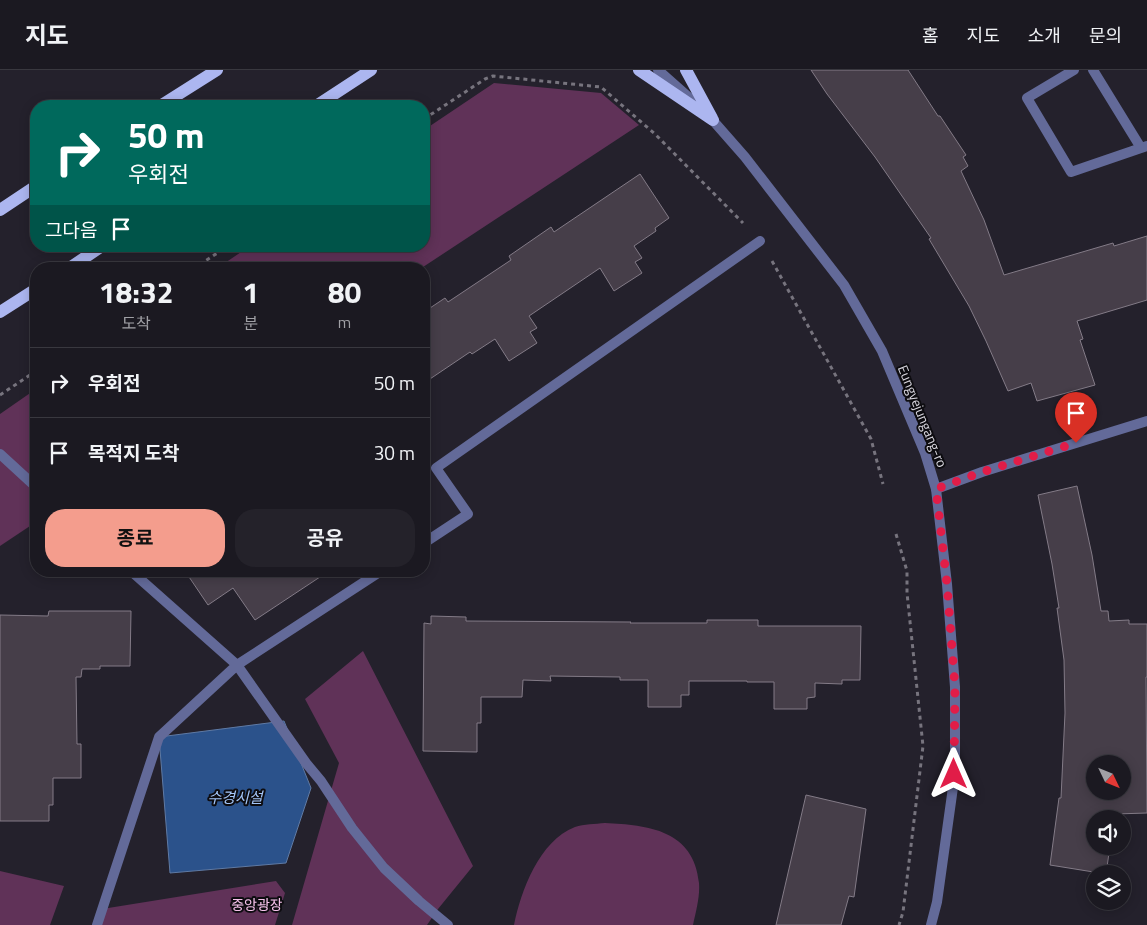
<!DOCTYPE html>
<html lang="ko">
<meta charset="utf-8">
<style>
body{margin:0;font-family:"Titillium Web","Noto Sans KR",sans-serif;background:#24222a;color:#f1f3f6;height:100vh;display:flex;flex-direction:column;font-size:19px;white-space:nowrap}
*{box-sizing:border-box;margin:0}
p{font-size:16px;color:#a0a0a5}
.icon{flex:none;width:28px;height:28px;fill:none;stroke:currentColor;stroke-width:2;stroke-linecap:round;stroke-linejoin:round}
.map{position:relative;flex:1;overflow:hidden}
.details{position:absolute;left:30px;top:192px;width:400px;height:315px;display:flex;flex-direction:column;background:#1b1921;border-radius:20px;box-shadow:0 2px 12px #0003,0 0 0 1px #39383f}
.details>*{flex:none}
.guide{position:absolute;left:30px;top:30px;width:400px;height:152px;border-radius:20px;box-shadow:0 2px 12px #0003,0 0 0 1px #39383f;background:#00695c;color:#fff;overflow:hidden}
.needle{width:32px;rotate:133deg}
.tools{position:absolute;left:1086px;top:685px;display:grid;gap:10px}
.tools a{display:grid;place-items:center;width:45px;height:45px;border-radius:50%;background:#1b1921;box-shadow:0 2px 12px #0003,0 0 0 1px #39383f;font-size:25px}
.pin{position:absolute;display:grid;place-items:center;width:42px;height:42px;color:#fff;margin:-51px -21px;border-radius:50% 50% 50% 0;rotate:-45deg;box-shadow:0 0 5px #0007}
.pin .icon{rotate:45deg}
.me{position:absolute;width:55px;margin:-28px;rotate:0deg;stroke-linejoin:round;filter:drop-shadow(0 0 4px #0008)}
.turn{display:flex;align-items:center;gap:18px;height:105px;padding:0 15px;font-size:22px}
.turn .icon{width:65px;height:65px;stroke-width:2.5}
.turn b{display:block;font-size:35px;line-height:42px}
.then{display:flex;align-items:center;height:48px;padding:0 15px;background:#0003;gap:10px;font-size:19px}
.eta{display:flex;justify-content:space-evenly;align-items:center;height:85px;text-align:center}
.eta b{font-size:30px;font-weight:700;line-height:35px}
.button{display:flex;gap:10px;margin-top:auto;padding:10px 15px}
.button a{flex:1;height:58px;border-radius:20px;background:#f49d8d;color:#111;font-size:20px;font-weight:700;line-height:58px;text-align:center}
.button a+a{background:#24222a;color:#f1f3f6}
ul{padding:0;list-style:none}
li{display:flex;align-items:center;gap:15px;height:70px;padding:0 15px;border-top:1px solid #39383f}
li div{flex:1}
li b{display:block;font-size:19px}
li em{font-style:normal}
header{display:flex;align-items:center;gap:30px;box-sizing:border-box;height:70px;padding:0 25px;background:#1b1921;border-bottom:1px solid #39383f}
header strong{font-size:24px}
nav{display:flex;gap:28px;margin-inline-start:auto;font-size:18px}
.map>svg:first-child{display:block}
.green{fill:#603258}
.water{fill:#2b528b;stroke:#5f7aa4}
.building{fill:#463e49;stroke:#837b87;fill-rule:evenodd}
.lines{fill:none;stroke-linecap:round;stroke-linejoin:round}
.path{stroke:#77747e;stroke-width:3;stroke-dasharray:4 4;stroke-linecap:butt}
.service{stroke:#636a99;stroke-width:10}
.pedestrian{stroke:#636a99;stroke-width:10}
.tertiary{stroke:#636a99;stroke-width:10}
.primary{stroke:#acb6f0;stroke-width:12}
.route{stroke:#e11d48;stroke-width:9;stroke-dasharray:0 16.2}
.labels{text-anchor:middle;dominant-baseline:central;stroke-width:4;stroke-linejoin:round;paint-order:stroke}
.street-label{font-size:14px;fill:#d9d7df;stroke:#0d0c10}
.park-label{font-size:14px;fill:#f7c3ec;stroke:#0d0c10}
.water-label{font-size:15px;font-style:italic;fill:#a4c6f8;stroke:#0d0c10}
</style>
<header>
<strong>지도</strong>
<nav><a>홈</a><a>지도</a><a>소개</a><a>문의</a></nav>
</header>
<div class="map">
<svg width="1147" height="855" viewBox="0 0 1147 855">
<rect width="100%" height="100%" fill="#24212c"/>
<path class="green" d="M 494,13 L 601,23 L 639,55 L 420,199 L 216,199 L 250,176 L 424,176 L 424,60 Z
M 36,319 L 36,452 L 0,476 L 0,344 Z
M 363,581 L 473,796 L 438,839 L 427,855 L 292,855 L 339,693 L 305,629 Z
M 605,753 C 648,755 694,760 699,813 C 700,827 696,841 693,855 L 514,855 C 521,821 539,771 575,757 C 584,754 595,754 605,753 Z
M 0,801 L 64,816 L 50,855 L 0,855 Z
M 276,811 L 285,823 L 275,855 L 97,855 L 102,839 Z"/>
<path class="water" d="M 284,651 L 311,718 L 286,793 L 170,803 L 159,667 Z"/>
<path class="building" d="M 811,0 L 908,0 L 938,46 L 940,46 L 966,85 L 963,87 L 968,96 L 961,101 L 984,150 L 1004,205 L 1113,173 L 1114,176 L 1147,166 L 1147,230 L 1077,251 L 1083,269 L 1080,270 L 1095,315 L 1037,331 L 1031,313 L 1008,321 L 986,271 L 969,236 L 929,169 L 931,168 L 875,87 L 827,24 Z
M 640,104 L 669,148 L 655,158 L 656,161 L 634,176 L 642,188 L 635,192 L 642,203 L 614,221 L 600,198 L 529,246 L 537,258 L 530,262 L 537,273 L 509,291 L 495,269 L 472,284 L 470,282 L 424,313 L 424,242 L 445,228 L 448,232 L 511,190 L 509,186 L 551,157 L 554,162 Z
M 1077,416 L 1092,485 L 1101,541 L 1108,541 L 1109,551 L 1129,550 L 1129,554 L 1147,554 L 1147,607 L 1146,607 L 1147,743 L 1115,744 L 1114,749 L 1095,749 L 1095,776 L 1110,776 L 1106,804 L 1050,795 L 1059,728 L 1061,728 L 1065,643 L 1064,590 L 1057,538 L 1059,538 L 1052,494 L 1038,425 ZM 1095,694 L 1122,694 L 1122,721 L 1095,721 Z
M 185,501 L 329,501 L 255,550 L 233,518 L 208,535 Z
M 49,541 L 131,541 L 130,596 L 100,596 L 100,599 L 82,599 L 81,607 L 76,607 L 77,674 L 81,674 L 81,708 L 53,708 L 53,735 L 49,735 L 49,751 L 0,751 L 0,545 L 48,546 Z
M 431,546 L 466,547 L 466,551 L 631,552 L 630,553 L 707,553 L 707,550 L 758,550 L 758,556 L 861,556 L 860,610 L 842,610 L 842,614 L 815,613 L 815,627 L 807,628 L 807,639 L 774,639 L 774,612 L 747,612 L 747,611 L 689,611 L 689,625 L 681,625 L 681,637 L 648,637 L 648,610 L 620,610 L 620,607 L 550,606 L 551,611 L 523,610 L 522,627 L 481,627 L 481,653 L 477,653 L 477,682 L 423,681 L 424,553 L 431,554 Z
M 806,725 L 866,739 L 854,827 L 849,826 L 841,855 L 776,855 Z"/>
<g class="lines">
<path class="path" d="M 424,49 L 485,9 L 493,6 L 601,17 L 655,64 L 743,153
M 772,191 L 871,369 L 883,414
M 193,199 L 228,176
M 0,325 L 36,301
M 896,464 L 907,501 L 907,523 L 923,676 L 903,842 L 899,855"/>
<path class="service" d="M 1074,0 L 1027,28 L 1071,102 L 1147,76
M 1093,0 L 1141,78
M 936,419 L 982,402 L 1147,351"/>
<path class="pedestrian" d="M 0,384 L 36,417
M 424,473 L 468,444 L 436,398 L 760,171
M 131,501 L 237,595 L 306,693 L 321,711 L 352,758 L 384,798 L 419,831 L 448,855
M 97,855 L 159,667 L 237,595 L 381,501"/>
<path class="tertiary" d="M 658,0 L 693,31
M 709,46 L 745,87 L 844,215 L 882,281 L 925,383 L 936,419 L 947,514 L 955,617 L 955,703 L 937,832 L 931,855"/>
<path class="primary" d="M 639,0 L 713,50
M 686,0 L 712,48
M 160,36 L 217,0
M 316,36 L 371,0
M 0,140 L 36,116
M 68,199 L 102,176
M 0,242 L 36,219"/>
</g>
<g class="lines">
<path class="route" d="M 954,704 L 955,617 L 947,514 L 936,419 L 982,402 L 1076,373"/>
</g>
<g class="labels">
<g class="street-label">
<text transform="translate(923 346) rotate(68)">Eungyejungang-ro</text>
</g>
<g class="park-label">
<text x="257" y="834">중앙광장</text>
</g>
<g class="water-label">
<text x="235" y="727">수경시설</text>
</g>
</g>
</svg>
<div class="tools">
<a><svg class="needle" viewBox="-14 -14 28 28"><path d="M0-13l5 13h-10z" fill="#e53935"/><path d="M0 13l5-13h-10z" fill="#a0a0a5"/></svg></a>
<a><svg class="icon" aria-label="sound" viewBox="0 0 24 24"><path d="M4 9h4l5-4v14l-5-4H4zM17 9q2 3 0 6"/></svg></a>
<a><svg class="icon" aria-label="layers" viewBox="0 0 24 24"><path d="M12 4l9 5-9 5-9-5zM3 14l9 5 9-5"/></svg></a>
</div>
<div class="pin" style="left:1076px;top:373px;background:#d93025"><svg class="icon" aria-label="arrive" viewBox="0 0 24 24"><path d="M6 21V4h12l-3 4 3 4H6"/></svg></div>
<svg class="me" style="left:954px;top:704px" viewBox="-20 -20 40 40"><path d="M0-17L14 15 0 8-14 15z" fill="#e11d48" stroke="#fff" stroke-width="4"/></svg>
<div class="guide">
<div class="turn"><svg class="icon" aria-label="right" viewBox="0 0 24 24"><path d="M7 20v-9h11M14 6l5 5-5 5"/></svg><div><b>50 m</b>우회전</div></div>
<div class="then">그다음<svg class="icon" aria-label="arrive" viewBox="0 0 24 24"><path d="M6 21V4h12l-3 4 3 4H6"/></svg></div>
</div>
<section class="details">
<div class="eta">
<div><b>18:32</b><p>도착</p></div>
<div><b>1</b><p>분</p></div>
<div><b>80</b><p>m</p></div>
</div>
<ul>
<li><svg class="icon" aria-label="right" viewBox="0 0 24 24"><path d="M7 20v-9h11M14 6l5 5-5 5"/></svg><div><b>우회전</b></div><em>50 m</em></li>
<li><svg class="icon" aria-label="arrive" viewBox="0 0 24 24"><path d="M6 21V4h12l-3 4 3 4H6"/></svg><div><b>목적지 도착</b></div><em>30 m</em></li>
</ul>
<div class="button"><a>종료</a><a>공유</a></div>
</section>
</div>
